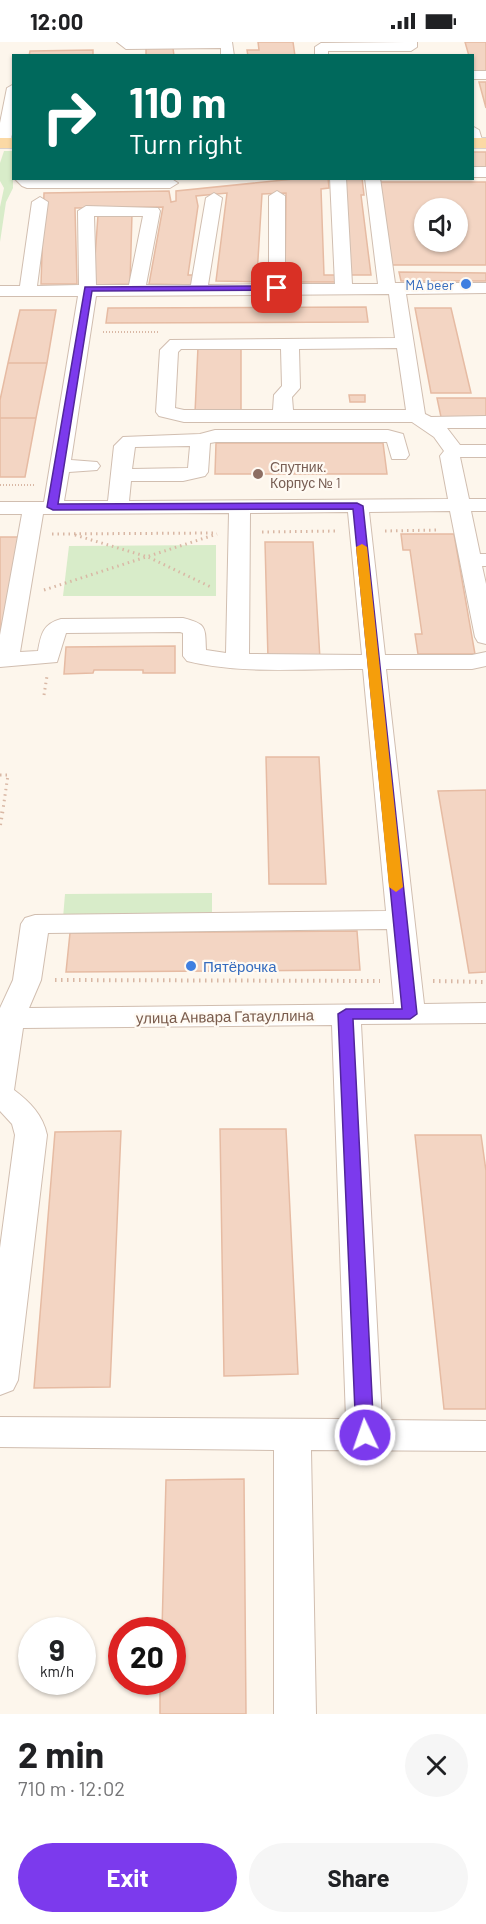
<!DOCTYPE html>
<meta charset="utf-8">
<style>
body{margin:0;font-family:Barlow,sans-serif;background:#f6f6f6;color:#202124;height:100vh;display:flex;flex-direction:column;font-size:22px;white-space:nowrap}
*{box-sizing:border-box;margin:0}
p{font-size:20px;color:#757577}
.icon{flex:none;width:33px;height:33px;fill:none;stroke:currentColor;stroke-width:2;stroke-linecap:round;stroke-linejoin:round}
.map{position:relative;height:1672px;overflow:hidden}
.panel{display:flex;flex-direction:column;background:#fff;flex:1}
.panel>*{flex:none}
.top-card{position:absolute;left:12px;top:12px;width:462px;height:126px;border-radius:0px;box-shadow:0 2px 4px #0004;background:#00695c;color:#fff;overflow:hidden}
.buttons{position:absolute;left:414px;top:156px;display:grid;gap:12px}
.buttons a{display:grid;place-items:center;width:54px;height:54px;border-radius:50%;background:#fff;box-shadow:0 2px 4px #0004;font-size:30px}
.speed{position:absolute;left:18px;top:1575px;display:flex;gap:12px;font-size:30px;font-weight:700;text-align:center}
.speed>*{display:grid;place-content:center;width:78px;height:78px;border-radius:50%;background:#fff;box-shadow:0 2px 4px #0004;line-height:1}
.speed small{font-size:15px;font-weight:400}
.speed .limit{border:9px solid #d22;background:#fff;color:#111}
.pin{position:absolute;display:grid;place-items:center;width:51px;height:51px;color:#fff;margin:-26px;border-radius:12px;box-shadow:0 3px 9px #0006}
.me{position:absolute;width:66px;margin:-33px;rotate:357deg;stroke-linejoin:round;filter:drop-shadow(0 0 4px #0008)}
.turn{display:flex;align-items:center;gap:21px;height:126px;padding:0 18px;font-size:27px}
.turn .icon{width:78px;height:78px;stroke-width:2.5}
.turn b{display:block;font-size:42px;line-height:51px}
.round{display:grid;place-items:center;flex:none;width:63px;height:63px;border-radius:32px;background:#f6f6f6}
.overview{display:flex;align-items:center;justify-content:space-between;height:102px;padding:0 18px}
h1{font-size:36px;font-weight:700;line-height:45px}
.action{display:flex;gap:12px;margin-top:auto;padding:12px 18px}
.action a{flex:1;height:69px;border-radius:36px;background:#7c3aed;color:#fff;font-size:24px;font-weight:700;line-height:69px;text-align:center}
.action a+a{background:#f6f6f6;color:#202124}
.status{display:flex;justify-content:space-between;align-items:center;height:42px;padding:0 30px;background:#fff;direction:ltr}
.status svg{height:16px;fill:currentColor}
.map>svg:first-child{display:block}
.green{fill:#d8ecc9}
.building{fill:#f3d5c3;stroke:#e6bba3;stroke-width:1.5;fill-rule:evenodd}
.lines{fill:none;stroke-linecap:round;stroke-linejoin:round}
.minor-casing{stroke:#d1beb0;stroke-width:2}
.major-casing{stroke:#dad1cd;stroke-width:2}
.path-far2{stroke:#d9b8a5;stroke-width:2;stroke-dasharray:1 2;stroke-linecap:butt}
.path-far1{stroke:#d9b8a5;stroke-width:3;stroke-dasharray:1.5 4;stroke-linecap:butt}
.path{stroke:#d9b8a5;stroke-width:4;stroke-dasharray:1.5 4.5;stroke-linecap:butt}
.minor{fill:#fff;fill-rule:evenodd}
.major{fill:#fbd9a5;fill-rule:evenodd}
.route{fill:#7c3aed;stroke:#51269a;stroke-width:1.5}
.slow{fill:#f59e0b}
.shop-dot{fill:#3f7fe0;stroke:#fffaf3;stroke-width:2}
.education-dot{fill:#8d6e63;stroke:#fffaf3;stroke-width:2}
.labels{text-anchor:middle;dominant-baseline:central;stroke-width:4.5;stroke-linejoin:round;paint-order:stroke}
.far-shop-label{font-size:14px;fill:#366cbe;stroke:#fffaf3;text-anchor:end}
.far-education-label{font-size:14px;fill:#785e54;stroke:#fffaf3;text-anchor:start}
.shop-label{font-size:15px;fill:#366cbe;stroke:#fffaf3;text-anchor:start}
.street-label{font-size:15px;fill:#7a5c4d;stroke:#fffaf3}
</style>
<div class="status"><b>12:00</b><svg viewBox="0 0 49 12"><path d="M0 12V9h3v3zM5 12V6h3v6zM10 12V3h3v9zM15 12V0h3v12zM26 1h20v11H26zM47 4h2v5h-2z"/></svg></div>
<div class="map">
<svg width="486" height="1672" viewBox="0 0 486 1672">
<rect width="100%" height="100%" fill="#fdf6ec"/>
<path class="green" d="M 4,109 L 13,109 L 13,146 L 6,160 L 0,200 L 0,165 L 4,146 L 0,139 L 0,121 Z
M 216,503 L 216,554 L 63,554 L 69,504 Z
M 212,851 L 212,875 L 63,876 L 65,852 Z"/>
<path class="building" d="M 258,0 L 293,0 L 295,14 L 248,14 L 247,8 L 259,8 Z
M 465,0 L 486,0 L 486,29 L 472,29 L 472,14 L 469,14 Z
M 146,6 L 173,6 L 174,14 L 146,14 Z
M 93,8 L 93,14 L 29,14 L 30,9 Z
M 479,40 L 486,40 L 486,66 Z
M 472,110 L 486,110 L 486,125 L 472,125 Z
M 304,136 L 328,136 L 329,146 L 321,147 L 324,233 L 337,233 L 337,240 L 285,240 L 286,151 L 262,152 L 257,233 L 270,233 L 270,240 L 216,239 L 227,151 L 196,154 L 198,164 L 188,233 L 197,233 L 195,243 L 149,242 L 163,165 L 75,166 L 77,242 L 41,242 L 44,151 L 169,149 L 171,160 L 176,159 L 176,149 Z
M 341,136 L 362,136 L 364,153 L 361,153 L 371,233 L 351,233 Z
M 379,140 L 486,140 L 486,223 L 391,223 ZM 424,166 L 458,166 L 458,200 L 424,200 Z
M 132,172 L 130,242 L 93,243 L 98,173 Z
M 399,230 L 486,231 L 486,239 L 401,239 Z
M 366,265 L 368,280 L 106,281 L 108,266 Z
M 415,266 L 451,266 L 471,351 L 431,351 Z
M 20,268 L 56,268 L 47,321 L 8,321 Z
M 198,305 L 241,305 L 241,371 L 195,371 Z
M 8,321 L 47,321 L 36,376 L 0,376 L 0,358 Z
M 349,353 L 365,353 L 365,360 L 350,360 Z
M 437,356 L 486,356 L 486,375 L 441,375 Z
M 0,376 L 36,376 L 25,435 L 0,435 Z
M 216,401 L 383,401 L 387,432 L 215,432 Z
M 401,492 L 454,492 L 475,612 L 418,612 L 415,592 L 422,592 L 410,508 L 403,508 Z
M 0,495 L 20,495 L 0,605 Z
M 265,500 L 313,500 L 320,617 L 268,617 Z
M 175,604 L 175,631 L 143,631 L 143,628 L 94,628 L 93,631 L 64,632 L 66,605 Z
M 266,715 L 319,715 L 326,842 L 269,842 Z
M 486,748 L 486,930 L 469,931 L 438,749 Z
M 357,889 L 360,928 L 66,930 L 70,891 Z
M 220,1087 L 286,1087 L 298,1332 L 224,1334 Z
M 121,1089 L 110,1345 L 34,1346 L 55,1090 Z
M 415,1093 L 481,1093 L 486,1129 L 486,1367 L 444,1367 Z
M 244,1437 L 246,1672 L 160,1672 L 160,1640 L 172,1640 L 172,1588 L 162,1588 L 166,1438 Z"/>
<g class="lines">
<defs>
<path id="minor" d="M 117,0 L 232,0 L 234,14 L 221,14 L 221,6 L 126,7 Z
M 405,0 L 417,0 L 417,5 L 411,9 L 328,9 L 328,14 L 315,14 L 315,5 L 321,1 Z
M 472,29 L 486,29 L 486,37 L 472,37 Z
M 14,42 L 14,84 L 10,101 L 0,106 L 0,81 L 7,46 Z
M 472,84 L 479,88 L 483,101 L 481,104 L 472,104 Z
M 472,125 L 486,125 L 486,135 L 472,135 Z
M 14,136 L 170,136 L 178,141 L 170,146 L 27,146 L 22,144 Z
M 330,136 L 346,136 L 352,242 L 378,242 L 365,136 L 380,136 L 395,241 L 486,241 L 486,251 L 406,252 L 425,372 L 431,375 L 486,374 L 486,386 L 447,386 L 460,403 L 486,403 L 486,415 L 460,415 L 469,457 L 486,457 L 486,469 L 471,469 L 480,512 L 486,512 L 486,524 L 482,524 L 486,542 L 486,602 L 478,600 L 475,595 L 450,469 L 369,470 L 385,613 L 472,613 L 486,610 L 486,624 L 472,627 L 386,627 L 424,962 L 486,961 L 486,981 L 361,982 L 382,1378 L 486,1379 L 486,1409 L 311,1408 L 316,1672 L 274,1672 L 274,1408 L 0,1405 L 0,1375 L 346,1377 L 332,983 L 23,986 L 14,1048 C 30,1060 43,1073 47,1093 L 18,1338 L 13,1348 L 0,1353 L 0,1206 L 15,1093 L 12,1082 L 0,1069 L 0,966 L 13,938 L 21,882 L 25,876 L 35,873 L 386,869 L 363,627 C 306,626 243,633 187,619 L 183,614 L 183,591 L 180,590 L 66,591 L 57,620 L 0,625 L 0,593 L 22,472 L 0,472 L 0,460 L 44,460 L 78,254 L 0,254 L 0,244 L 20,244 L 32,160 L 40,155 L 48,160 L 37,244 L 79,243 L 78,169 L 86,164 L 158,166 L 160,169 L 146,243 L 191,243 L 206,156 L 214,151 L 222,156 L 208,243 L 269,242 L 269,154 L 277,149 L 285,154 L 285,242 L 335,242 ZM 94,174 L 143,174 L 129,243 L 96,243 ZM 389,252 L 395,296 L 170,298 L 160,308 L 156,370 L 159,374 L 184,380 L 412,380 L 434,395 L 444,409 L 440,414 L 448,457 L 129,459 L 131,439 L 183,439 L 205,434 L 208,430 L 210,401 L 216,400 L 387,400 L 392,417 L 406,417 L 409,413 L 403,392 L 388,388 L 215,388 L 200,392 L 123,395 L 114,404 L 108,459 L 64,459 L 69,430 L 97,428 L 100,424 L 97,420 L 71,418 L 96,254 ZM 397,306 L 406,368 L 293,368 L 292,355 L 300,346 L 299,307 ZM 181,307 L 281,307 L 282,344 L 274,353 L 273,368 L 184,368 L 175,366 L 178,310 ZM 190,404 L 188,426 L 132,427 L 135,405 ZM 348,470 L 362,613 L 249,612 L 250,471 ZM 229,471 L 226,611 L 206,608 C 205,585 207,582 183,576 L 61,577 C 43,582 41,592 38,609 L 20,610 L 43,472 ZM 387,887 L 394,962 L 29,966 L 41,938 L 48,891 Z"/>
<path id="major" d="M 0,96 L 14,96 L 14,106 L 0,106 Z
M 472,96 L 486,96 L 486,106 L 472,106 Z"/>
</defs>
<use href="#minor" class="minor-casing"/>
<use href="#major" class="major-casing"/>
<path class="path-far2" d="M 103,290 L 159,290
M 0,443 L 35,443"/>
<path class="path-far1" d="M 385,489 L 440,488
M 262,490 L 338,489
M 52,492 L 215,491
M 75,493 L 148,515 L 213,546
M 44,548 L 217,492
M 44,653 L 47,634
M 0,733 L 8,733 L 3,767"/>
<path class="path" d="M 0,783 L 3,766
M 55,938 L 380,939
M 433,939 L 486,940"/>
<use href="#minor" class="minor"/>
<use href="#major" class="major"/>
</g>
<path class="route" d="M 277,244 L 280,245 L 280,248 L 92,249 L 58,462 L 357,461 L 363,464 L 417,972 L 410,977 L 353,977 L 374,1393 L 371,1398 L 365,1400 L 358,1398 L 356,1393 L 338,972 L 346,967 L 402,967 L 353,467 L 53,468 L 47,465 L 85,245 Z"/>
<path class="slow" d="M 362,502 L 367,505 L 403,845 L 396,850 L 389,845 L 356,505 Z"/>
<g class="shop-dot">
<circle cx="466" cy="242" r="6"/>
<circle cx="191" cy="924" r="6"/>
</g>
<circle class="education-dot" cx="258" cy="432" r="6"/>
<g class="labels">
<g class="far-shop-label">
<text x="454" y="242">MA beer</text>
</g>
<g class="far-education-label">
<text x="270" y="424">Спутник.<tspan x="270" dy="16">Корпус № 1</tspan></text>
</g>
<g class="shop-label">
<text x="203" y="924">Пятёрочка</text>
</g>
<g class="street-label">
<text transform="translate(225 974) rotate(-1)">улица Анвара Гатауллина</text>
</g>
</g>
</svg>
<div class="buttons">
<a><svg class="icon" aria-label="sound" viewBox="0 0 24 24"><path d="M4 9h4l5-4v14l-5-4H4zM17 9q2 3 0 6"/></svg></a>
</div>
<div class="speed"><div>9<small>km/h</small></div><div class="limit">20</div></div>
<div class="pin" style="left:277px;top:246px;background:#d93025"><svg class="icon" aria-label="arrive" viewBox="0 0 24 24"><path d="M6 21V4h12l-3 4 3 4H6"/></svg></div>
<svg class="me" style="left:365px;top:1393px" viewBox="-20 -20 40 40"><circle r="17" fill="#7c3aed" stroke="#fff" stroke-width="3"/><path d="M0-11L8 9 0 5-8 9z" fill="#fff"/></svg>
<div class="top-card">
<div class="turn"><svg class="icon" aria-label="right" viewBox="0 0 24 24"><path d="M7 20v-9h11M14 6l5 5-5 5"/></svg><div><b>110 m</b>Turn right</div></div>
</div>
</div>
<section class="panel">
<div class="overview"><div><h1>2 min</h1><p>710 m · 12:02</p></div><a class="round"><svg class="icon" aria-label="close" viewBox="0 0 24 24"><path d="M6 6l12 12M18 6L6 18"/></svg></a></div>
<div class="action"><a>Exit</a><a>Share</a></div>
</section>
